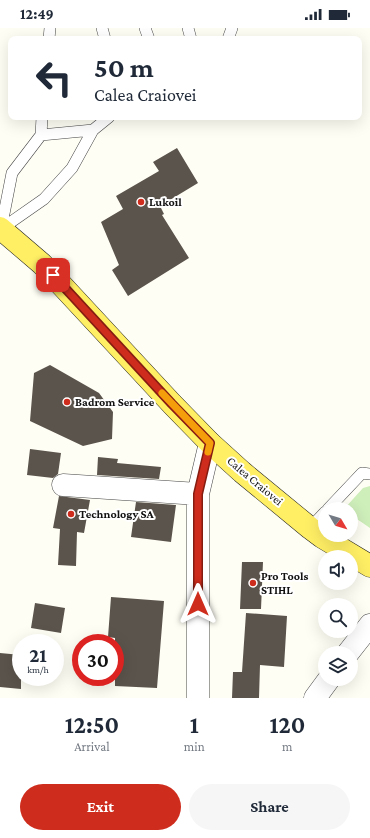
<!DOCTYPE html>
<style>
body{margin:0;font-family:"Crimson Pro",serif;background:#f6f6f7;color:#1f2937;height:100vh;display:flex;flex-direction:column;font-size:15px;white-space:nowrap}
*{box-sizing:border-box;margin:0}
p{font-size:13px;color:#747a83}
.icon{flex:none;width:22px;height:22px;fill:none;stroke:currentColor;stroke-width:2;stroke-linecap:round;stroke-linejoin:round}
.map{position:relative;height:670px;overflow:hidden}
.side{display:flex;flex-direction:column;background:#fff;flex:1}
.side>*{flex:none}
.top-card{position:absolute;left:8px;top:8px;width:354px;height:84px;border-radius:8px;box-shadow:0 4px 16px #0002;background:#fff;color:#1f2937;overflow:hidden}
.needle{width:26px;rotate:128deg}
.fabs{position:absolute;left:318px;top:474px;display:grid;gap:8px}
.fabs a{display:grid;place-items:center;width:40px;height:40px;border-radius:50%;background:#fff;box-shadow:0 4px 16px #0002;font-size:20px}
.speed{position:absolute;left:12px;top:606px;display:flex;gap:8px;font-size:20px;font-weight:700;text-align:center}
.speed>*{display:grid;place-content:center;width:52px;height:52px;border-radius:50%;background:#fff;box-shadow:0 4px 16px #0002;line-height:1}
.speed small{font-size:10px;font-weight:400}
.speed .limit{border:6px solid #d22;background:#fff;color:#111}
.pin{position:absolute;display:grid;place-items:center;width:34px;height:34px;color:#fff;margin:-17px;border-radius:8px;box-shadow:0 2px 6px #0006}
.me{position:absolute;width:44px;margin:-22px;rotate:0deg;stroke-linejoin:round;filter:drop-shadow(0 0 3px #0008)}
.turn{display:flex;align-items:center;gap:14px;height:84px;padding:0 20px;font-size:18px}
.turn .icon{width:52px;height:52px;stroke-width:2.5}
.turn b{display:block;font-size:28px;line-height:34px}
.eta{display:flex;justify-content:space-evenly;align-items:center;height:68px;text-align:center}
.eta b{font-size:24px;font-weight:700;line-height:28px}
.cta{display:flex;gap:8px;margin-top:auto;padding:8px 20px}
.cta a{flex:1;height:46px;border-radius:24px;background:#ce2c1c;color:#fff;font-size:16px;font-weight:700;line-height:46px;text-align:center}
.cta a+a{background:#f6f6f7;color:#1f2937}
.status{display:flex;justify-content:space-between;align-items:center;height:28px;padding:0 20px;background:#fff;direction:ltr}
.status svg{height:11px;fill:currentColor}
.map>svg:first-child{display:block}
.green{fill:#ceeeba}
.building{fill:#5b544c}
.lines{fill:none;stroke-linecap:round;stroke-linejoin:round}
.service-casing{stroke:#444;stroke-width:12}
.minor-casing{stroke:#444;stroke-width:23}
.primary-casing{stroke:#222;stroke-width:23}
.service{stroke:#fff;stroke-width:11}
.minor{stroke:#fff;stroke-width:22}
.primary{stroke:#ffef65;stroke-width:22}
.route-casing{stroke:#861d12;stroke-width:10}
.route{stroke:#ce2c1c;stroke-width:7}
.slow{stroke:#f59e0b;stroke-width:7}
.poi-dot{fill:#ce2c1c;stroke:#fff;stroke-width:1.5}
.labels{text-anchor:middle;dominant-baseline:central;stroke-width:4;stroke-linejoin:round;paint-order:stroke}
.poi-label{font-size:12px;font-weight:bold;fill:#111;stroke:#fff;text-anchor:start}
.street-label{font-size:12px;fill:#111;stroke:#fff}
</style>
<div class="status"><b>12:49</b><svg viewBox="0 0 49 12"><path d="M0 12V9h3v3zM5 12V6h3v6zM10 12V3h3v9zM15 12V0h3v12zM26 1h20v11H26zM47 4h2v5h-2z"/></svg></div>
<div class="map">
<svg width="370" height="670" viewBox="0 0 370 670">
<rect width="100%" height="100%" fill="#fffef5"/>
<path class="green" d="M 370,458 L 370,500 L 351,487 L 351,481 L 344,481 L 363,460 Z"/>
<path class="building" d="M 177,120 L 198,155 L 160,178 L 164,186 L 162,187 L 189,230 L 128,268 L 112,242 L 119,237 L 101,194 L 123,181 L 116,168 L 159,143 L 153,134 Z
M 50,337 L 99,365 L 113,384 L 112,411 L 83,418 L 30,393 L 34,345 Z
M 30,421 L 61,425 L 58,446 L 53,450 L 27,447 Z
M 98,429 L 118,431 L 117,435 L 161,439 L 159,451 L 97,447 Z
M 59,468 L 90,472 L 84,505 L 77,504 L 76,538 L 58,537 L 60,501 L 53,500 Z
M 136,474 L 176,477 L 171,514 L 131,509 Z
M 242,534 L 263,534 L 261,581 L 240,581 Z
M 111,569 L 164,573 L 157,660 L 115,658 L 115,610 L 108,609 Z
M 35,575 L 65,580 L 61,605 L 31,600 Z
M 246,585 L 287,588 L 284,639 L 260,637 L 259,670 L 232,670 L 233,644 L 242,644 Z
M 0,625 L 21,627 L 21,661 L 0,659 Z"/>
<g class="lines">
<defs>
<path id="service" d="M 102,0 L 105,11
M 145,0 L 149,11
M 188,0 L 191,11
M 49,11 L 50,0
M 228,11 L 232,0
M 41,107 L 93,102
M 1,201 L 44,171 L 72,140 L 93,102 L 109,89
M 1,201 L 12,145 L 41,107 L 42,89
M 328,481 L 362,445 L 370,446
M 310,500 L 325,484"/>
<path id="minor" d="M 63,457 L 198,466
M 348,625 L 370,597
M 198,670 L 198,466 L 210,415
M 315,670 L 329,651"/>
<path id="primary" d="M 0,200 L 42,236 L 172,376 L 210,415 L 242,444 L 310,500 L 322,509 L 370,538"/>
</defs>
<use href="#service" class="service-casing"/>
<use href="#minor" class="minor-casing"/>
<use href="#primary" class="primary-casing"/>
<use href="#service" class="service"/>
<use href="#minor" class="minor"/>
<use href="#primary" class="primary"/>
</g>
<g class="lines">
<defs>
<path id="route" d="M 53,247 L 172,376 L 210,415 L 198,466 L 198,576"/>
</defs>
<use href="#route" class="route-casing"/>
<use href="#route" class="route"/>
<path class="slow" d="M 162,365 L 210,415 L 208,424"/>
</g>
<g class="poi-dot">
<circle cx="141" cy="174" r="4"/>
<circle cx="67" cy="374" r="4"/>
<circle cx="71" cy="486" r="4"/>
<circle cx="253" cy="555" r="4"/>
</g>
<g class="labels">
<g class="poi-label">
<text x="149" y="174">Lukoil</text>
<text x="75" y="374">Badrom Service</text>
<text x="79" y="486">Technology SA</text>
<text x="261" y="548">Pro Tools<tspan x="261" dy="14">STIHL</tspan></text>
</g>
<g class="street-label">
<text transform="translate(255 453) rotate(40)">Calea Craiovei</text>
</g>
</g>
</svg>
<div class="fabs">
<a><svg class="needle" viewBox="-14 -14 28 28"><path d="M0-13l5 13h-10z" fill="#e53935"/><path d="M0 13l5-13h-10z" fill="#747a83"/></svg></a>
<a><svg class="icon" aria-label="sound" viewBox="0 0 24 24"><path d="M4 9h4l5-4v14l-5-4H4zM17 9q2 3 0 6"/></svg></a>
<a><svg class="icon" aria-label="search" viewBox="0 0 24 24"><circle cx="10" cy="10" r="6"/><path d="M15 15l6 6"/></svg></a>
<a><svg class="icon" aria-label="layers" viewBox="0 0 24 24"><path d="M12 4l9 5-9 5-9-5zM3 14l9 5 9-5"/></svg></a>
</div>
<div class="speed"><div>21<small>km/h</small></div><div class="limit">30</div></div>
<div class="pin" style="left:53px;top:247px;background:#d93025"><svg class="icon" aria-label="arrive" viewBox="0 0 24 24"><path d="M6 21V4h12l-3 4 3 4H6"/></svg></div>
<svg class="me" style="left:198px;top:576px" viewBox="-20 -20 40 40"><path d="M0-17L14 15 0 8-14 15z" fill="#ce2c1c" stroke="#fff" stroke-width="4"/></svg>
<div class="top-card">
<div class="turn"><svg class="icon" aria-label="left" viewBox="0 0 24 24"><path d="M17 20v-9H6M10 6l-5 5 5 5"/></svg><div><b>50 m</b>Calea Craiovei</div></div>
</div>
</div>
<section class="side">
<div class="eta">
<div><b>12:50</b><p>Arrival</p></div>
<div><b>1</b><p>min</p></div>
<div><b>120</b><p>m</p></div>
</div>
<div class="cta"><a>Exit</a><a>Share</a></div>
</section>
